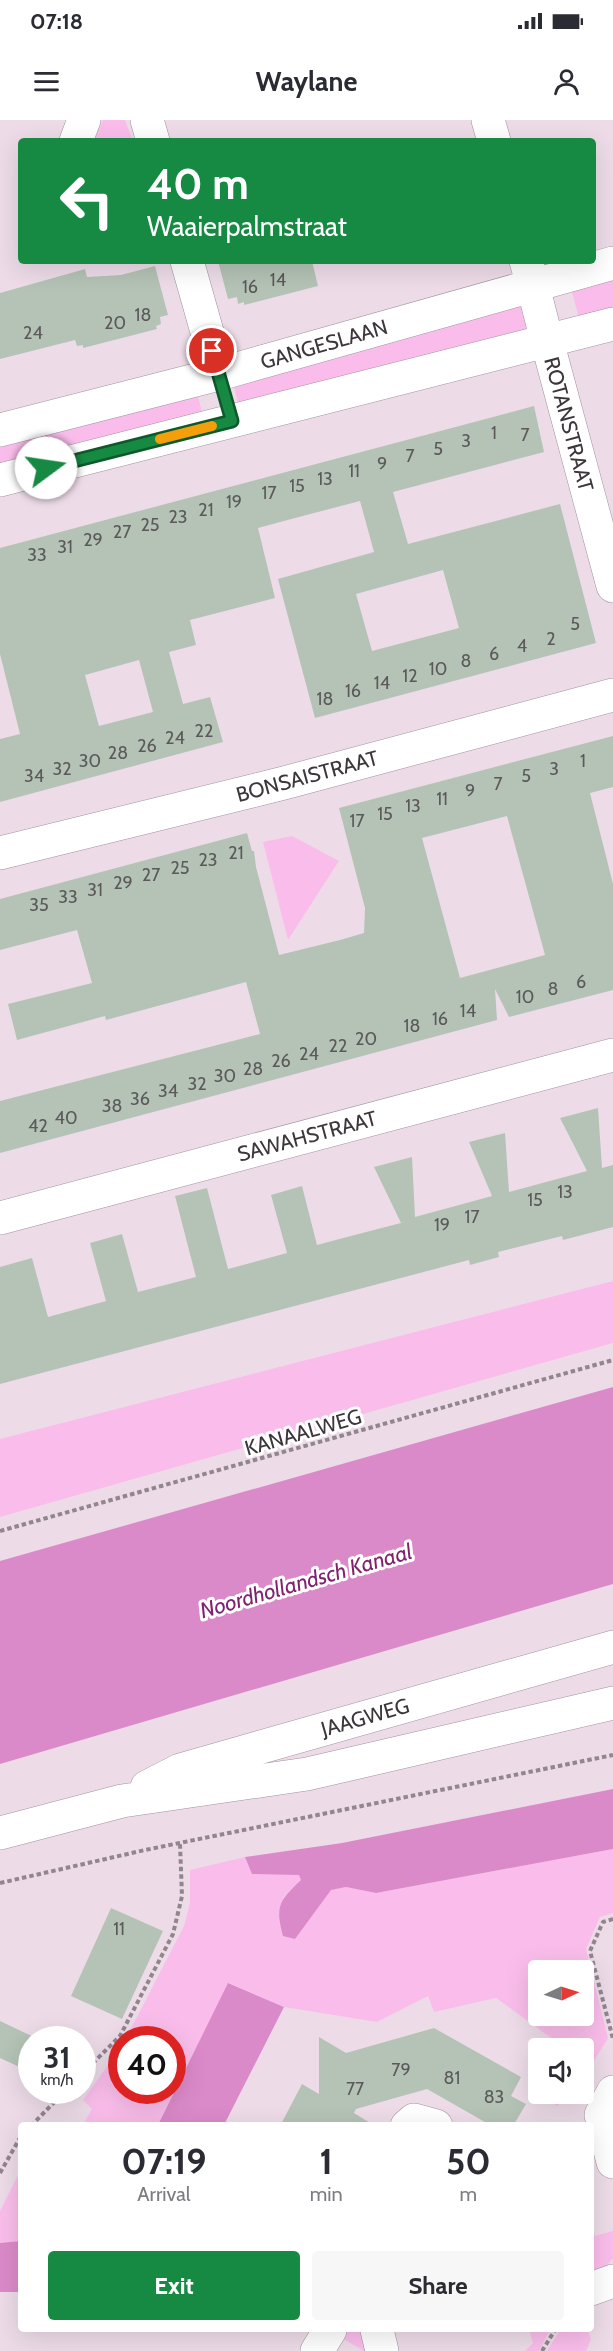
<!DOCTYPE html>
<style>
body{margin:0;font-family:Cabin,sans-serif;background:#f7f7f7;color:#2b2b33;height:100vh;display:flex;flex-direction:column;font-size:22px;white-space:nowrap}
*{box-sizing:border-box;margin:0}
p{font-size:20px;color:#7c7c81}
.icon{flex:none;width:33px;height:33px;fill:none;stroke:currentColor;stroke-width:2;stroke-linecap:round;stroke-linejoin:round}
.map{position:relative;flex:1;overflow:hidden}
.panel{position:absolute;left:18px;top:2002px;width:576px;height:210px;display:flex;flex-direction:column;background:#fff;border-radius:6px;box-shadow:0 6px 24px #0002}
.panel>*{flex:none}
.top-card{position:absolute;left:18px;top:18px;width:578px;height:126px;border-radius:6px;box-shadow:0 6px 24px #0002;background:#168942;color:#fff;overflow:hidden}
.needle{width:39px;rotate:86deg}
.controls{position:absolute;left:528px;top:1840px;display:grid;gap:12px}
.controls a{display:grid;place-items:center;width:66px;height:66px;border-radius:6px;background:#fff;box-shadow:0 6px 24px #0002;font-size:30px}
.speed{position:absolute;left:18px;top:1906px;display:flex;gap:12px;font-size:30px;font-weight:700;text-align:center}
.speed>*{display:grid;place-content:center;width:78px;height:78px;border-radius:50%;background:#fff;box-shadow:0 6px 24px #0002;line-height:1}
.speed small{font-size:15px;font-weight:400}
.speed .limit{border:9px solid #d22;background:#fff;color:#111}
.pin{position:absolute;display:grid;place-items:center;width:51px;height:51px;color:#fff;margin:-26px;border:3px solid #fff;border-radius:50%;box-shadow:0 2px 6px #0007}
.me{position:absolute;width:66px;margin:-33px;rotate:76deg;stroke-linejoin:round;filter:drop-shadow(0 0 4px #0008)}
.turn{display:flex;align-items:center;gap:21px;height:126px;padding:0 30px;font-size:27px}
.turn .icon{width:78px;height:78px;stroke-width:2.5}
.turn b{display:block;font-size:42px;line-height:51px}
.eta{display:flex;justify-content:space-evenly;align-items:center;height:102px;text-align:center}
.eta b{font-size:36px;font-weight:700;line-height:42px}
.action{display:flex;gap:12px;margin-top:auto;padding:12px 30px}
.action a{flex:1;height:69px;border-radius:6px;background:#168942;color:#fff;font-size:24px;font-weight:700;line-height:69px;text-align:center}
.action a+a{background:#f7f7f7;color:#2b2b33}
.status{display:flex;justify-content:space-between;align-items:center;height:42px;padding:0 30px;background:#fff;direction:ltr}
.status svg{height:16px;fill:currentColor}
header{display:flex;justify-content:space-between;align-items:center;height:78px;padding:0 30px;background:#fff;font-size:27px;font-weight:700}
.map>svg:first-child{display:block}
.green{fill:#fabdeb;fill-rule:evenodd}
.water{fill:#db8ac9}
.building{fill:#b4c3b6;fill-rule:evenodd}
.lines{fill:none;stroke-linecap:round;stroke-linejoin:round}
.minor-casing{stroke:#a1929d;stroke-width:34}
.tertiary-casing{stroke:#a1929d;stroke-width:34}
.secondary-casing{stroke:#a1929d;stroke-width:34}
.path{stroke:#92868e;stroke-width:4;stroke-dasharray:4.5 3;stroke-linecap:butt}
.minor{stroke:#fff;stroke-width:33}
.tertiary{stroke:#fff;stroke-width:33}
.secondary{stroke:#fff;stroke-width:33}
.route-casing{stroke:#0e592b;stroke-width:15}
.route{stroke:#168942;stroke-width:10}
.slow{stroke:#f59e0b;stroke-width:10}
.labels{text-anchor:middle;dominant-baseline:central;stroke-width:6;stroke-linejoin:round;paint-order:stroke}
.number-label{font-size:18px;fill:#5b595a}
.street-label{font-size:21px;fill:#3d363b;stroke:#fff}
.water-label{font-size:22px;font-style:italic;fill:#802270;stroke:#fff}
</style>
<div class="status"><b>07:18</b><svg viewBox="0 0 49 12"><path d="M0 12V9h3v3zM5 12V6h3v6zM10 12V3h3v9zM15 12V0h3v12zM26 1h20v11H26zM47 4h2v5h-2z"/></svg></div>
<header><svg class="icon" aria-label="menu" viewBox="0 0 24 24"><path d="M4 6h16M4 12h16M4 18h16"/></svg>Waylane<svg class="icon" aria-label="person" viewBox="0 0 24 24"><circle cx="12" cy="8" r="4"/><path d="M4 21q1-7 8-7t8 7"/></svg></header>
<div class="map">
<svg width="613" height="2231" viewBox="0 0 613 2231">
<rect width="100%" height="100%" fill="#eddce8"/>
<path class="green" d="M 103,0 L 125,0 L 133,21 L 94,21 Z
M 613,158 L 613,189 L 579,198 L 571,169 Z
M 520,184 L 528,216 L 240,291 L 232,259 Z
M 196,268 L 204,300 L 0,352 L 0,319 Z
M 292,716 L 339,741 L 288,820 L 263,722 Z
M 613,1161 L 613,1223 L 0,1397 L 0,1319 Z
M 613,1729 L 613,1793 L 600,1797 L 586,1829 L 608,1918 L 584,1957 L 584,1929 L 561,1929 L 561,1925 L 496,1878 L 434,1892 L 428,1876 L 377,1902 L 284,1887 L 229,1863 L 158,2005 L 82,2006 L 92,1989 L 83,1980 L 121,1927 L 122,1971 L 172,1971 L 172,1920 L 125,1920 L 184,1806 L 190,1783 L 190,1750 L 245,1737 L 253,1754 L 299,1754 L 301,1760 L 283,1778 L 346,1767 L 376,1773 ZM 538,1851 L 584,1851 L 584,1896 L 538,1896 Z
M 542,1974 L 571,1974 L 557,1986 Z
M 21,2049 L 21,2121 L 0,2123 L 0,2091 Z
M 591,2099 L 595,2116 L 613,2111 L 613,2138 L 600,2154 L 591,2154 Z
M 349,2210 L 366,2210 L 375,2231 L 364,2231 L 340,2217 Z
M 529,2210 L 550,2210 L 539,2231 L 525,2231 L 533,2223 Z
M 560,2210 L 588,2210 L 591,2219 L 586,2231 L 547,2231 Z"/>
<path class="water" d="M 613,1267 L 613,1464 L 0,1644 L 0,1441 Z
M 613,1669 L 613,1729 L 376,1773 L 346,1767 L 331,1770 L 295,1819 L 283,1816 C 275,1786 279,1781 301,1760 L 299,1755 L 252,1754 L 245,1737 L 342,1723 Z
M 228,1863 L 284,1887 L 224,2005 L 158,2005 Z
M 21,2121 L 21,2172 L 0,2172 L 0,2123 Z"/>
<path class="building" d="M 218,141 L 312,141 L 318,166 L 244,185 L 244,182 L 238,184 L 237,177 L 228,179 Z
M 155,146 L 168,195 L 160,197 L 161,204 L 156,206 L 157,209 L 83,228 L 83,225 L 77,226 L 75,220 L 0,239 L 0,173 L 85,149 L 87,157 L 121,155 Z
M 534,286 L 544,332 L 393,372 L 408,424 L 560,384 L 596,523 L 315,598 L 278,459 L 374,432 L 360,381 L 295,398 L 258,408 L 275,478 L 190,500 L 196,525 L 169,532 L 183,584 L 210,577 L 223,622 L 0,682 L 0,619 L 20,614 L 0,534 L 0,428 ZM 443,450 L 459,508 L 372,531 L 356,474 ZM 139,540 L 153,592 L 99,606 L 85,555 Z
M 613,616 L 613,667 L 590,673 L 613,764 L 613,870 L 509,897 L 495,869 L 497,900 L 0,1033 L 0,981 L 260,914 L 246,862 L 106,900 L 105,896 L 17,920 L 8,884 L 92,863 L 77,810 L 0,830 L 0,779 L 247,713 L 252,731 L 254,731 L 256,747 L 279,835 L 340,820 L 364,813 L 365,788 L 339,688 ZM 507,696 L 545,835 L 460,858 L 422,718 Z
M 598,988 L 602,1048 L 613,1045 L 613,1107 L 563,1120 L 562,1116 L 498,1132 L 499,1137 L 470,1145 L 469,1140 L 0,1264 L 0,1147 L 32,1138 L 48,1197 L 106,1181 L 90,1123 L 122,1114 L 138,1172 L 196,1157 L 175,1076 L 207,1068 L 228,1149 L 287,1133 L 271,1075 L 302,1066 L 317,1125 L 347,1117 L 401,1103 L 374,1047 L 412,1037 L 415,1097 L 492,1076 L 469,1022 L 505,1013 L 509,1072 L 587,1051 L 560,998 Z
M 111,1788 L 163,1811 L 122,1899 L 71,1876 Z
M 0,1901 L 40,1920 L 32,1920 L 32,1939 L 26,1950 L 0,1938 Z
M 434,1908 L 521,1957 L 511,1976 L 526,1984 L 513,2006 L 492,2006 L 427,1969 L 356,1989 L 354,1993 L 375,2006 L 280,2006 L 302,1964 L 319,1974 L 319,1917 L 346,1933 Z"/>
<g class="lines">
<defs>
<path id="minor" d="M 147,0 L 153,21
M 488,0 L 494,21
M 76,21 L 84,0
M 187,141 L 219,254
M 526,141 L 533,166
M 547,221 L 613,466
M 0,733 L 284,663 L 613,575
M 0,1098 L 613,935
M 613,1972 L 601,1995 L 613,2042
M 407,2006 L 414,2000 L 436,2006
M 591,2169 L 613,2161
M 377,2210 L 382,2231
M 317,2231 L 330,2210"/>
<path id="tertiary" d="M 533,166 L 547,221
M 0,310 L 219,254 L 613,143
M 0,360 L 613,204"/>
<path id="secondary" d="M 147,1667 L 180,1650 L 613,1527
M 0,1713 L 122,1681 L 307,1654 L 613,1583"/>
</defs>
<use href="#minor" class="minor-casing"/>
<use href="#tertiary" class="tertiary-casing"/>
<use href="#secondary" class="secondary-casing"/>
<path class="path" d="M 0,1411 L 613,1240
M 0,1763 L 145,1730 L 613,1635
M 613,1799 L 603,1802 L 590,1831 L 613,1919
M 82,1954 L 120,1916 L 173,1814 L 182,1776 L 180,1724
M 31,2006 L 65,1971
M 0,2053 L 21,2016
M 542,2231 L 555,2210"/>
<use href="#minor" class="minor"/>
<use href="#tertiary" class="tertiary"/>
<use href="#secondary" class="secondary"/>
</g>
<g class="lines">
<defs>
<path id="route" d="M 46,348 L 232,301 L 212,231"/>
</defs>
<use href="#route" class="route-casing"/>
<use href="#route" class="route"/>
<path class="slow" d="M 160,319 L 212,306"/>
</g>
<g class="labels">
<g class="number-label">
<text x="278" y="160">14</text>
<text x="250" y="167">16</text>
<text x="143" y="195">18</text>
<text x="115" y="203">20</text>
<text x="33" y="213">24</text>
<text x="494" y="313">1</text>
<text x="525" y="315">7</text>
<text x="466" y="321">3</text>
<text x="438" y="329">5</text>
<text x="410" y="336">7</text>
<text x="382" y="344">9</text>
<text x="354" y="351">11</text>
<text x="325" y="359">13</text>
<text x="297" y="366">15</text>
<text x="269" y="373">17</text>
<text x="234" y="382">19</text>
<text x="206" y="390">21</text>
<text x="178" y="397">23</text>
<text x="150" y="405">25</text>
<text x="122" y="412">27</text>
<text x="93" y="420">29</text>
<text x="65" y="427">31</text>
<text x="37" y="435">33</text>
<text x="575" y="504">5</text>
<text x="551" y="519">2</text>
<text x="522" y="526">4</text>
<text x="494" y="534">6</text>
<text x="466" y="541">8</text>
<text x="438" y="549">10</text>
<text x="410" y="556">12</text>
<text x="382" y="563">14</text>
<text x="353" y="571">16</text>
<text x="325" y="579">18</text>
<text x="204" y="611">22</text>
<text x="175" y="618">24</text>
<text x="147" y="626">26</text>
<text x="118" y="633">28</text>
<text x="90" y="641">30</text>
<text x="583" y="641">1</text>
<text x="62" y="649">32</text>
<text x="554" y="649">3</text>
<text x="34" y="656">34</text>
<text x="526" y="656">5</text>
<text x="498" y="664">7</text>
<text x="470" y="671">9</text>
<text x="442" y="679">11</text>
<text x="413" y="686">13</text>
<text x="385" y="694">15</text>
<text x="357" y="701">17</text>
<text x="236" y="733">21</text>
<text x="208" y="740">23</text>
<text x="180" y="748">25</text>
<text x="151" y="755">27</text>
<text x="123" y="763">29</text>
<text x="95" y="770">31</text>
<text x="68" y="777">33</text>
<text x="39" y="785">35</text>
<text x="581" y="862">6</text>
<text x="553" y="869">8</text>
<text x="525" y="877">10</text>
<text x="468" y="891">14</text>
<text x="440" y="899">16</text>
<text x="412" y="906">18</text>
<text x="366" y="919">20</text>
<text x="338" y="926">22</text>
<text x="309" y="934">24</text>
<text x="281" y="941">26</text>
<text x="253" y="949">28</text>
<text x="225" y="956">30</text>
<text x="197" y="964">32</text>
<text x="168" y="971">34</text>
<text x="140" y="979">36</text>
<text x="112" y="986">38</text>
<text x="66" y="998">40</text>
<text x="38" y="1006">42</text>
<text x="565" y="1072">13</text>
<text x="535" y="1080">15</text>
<text x="472" y="1097">17</text>
<text x="442" y="1105">19</text>
<text x="119" y="1809">11</text>
<text x="401" y="1950">79</text>
<text x="452" y="1958">81</text>
<text x="355" y="1969">77</text>
<text x="494" y="1977">83</text>
</g>
<g class="street-label">
<text transform="translate(324 224) rotate(-16)">GANGESLAAN</text>
<text transform="translate(569 304) rotate(75)">ROTANSTRAAT</text>
<text transform="translate(307 656) rotate(-15)">BONSAISTRAAT</text>
<text transform="translate(307 1016) rotate(-15)">SAWAHSTRAAT</text>
<text transform="translate(303 1312) rotate(-16)">KANAALWEG</text>
<text transform="translate(365 1597) rotate(-16)">JAAGWEG</text>
</g>
<g class="water-label">
<text transform="translate(306 1461) rotate(-16)">Noordhollandsch Kanaal</text>
</g>
</g>
</svg>
<div class="controls">
<a><svg class="needle" viewBox="-14 -14 28 28"><path d="M0-13l5 13h-10z" fill="#e53935"/><path d="M0 13l5-13h-10z" fill="#7c7c81"/></svg></a>
<a><svg class="icon" aria-label="sound" viewBox="0 0 24 24"><path d="M4 9h4l5-4v14l-5-4H4zM17 9q2 3 0 6"/></svg></a>
</div>
<div class="speed"><div>31<small>km/h</small></div><div class="limit">40</div></div>
<div class="pin" style="left:212px;top:231px;background:#d93025"><svg class="icon" aria-label="arrive" viewBox="0 0 24 24"><path d="M6 21V4h12l-3 4 3 4H6"/></svg></div>
<svg class="me" style="left:46px;top:348px" viewBox="-20 -20 40 40"><circle r="19" fill="#fff"/><path d="M0-13L10 11 0 6-10 11z" fill="#168942"/></svg>
<div class="top-card">
<div class="turn"><svg class="icon" aria-label="left" viewBox="0 0 24 24"><path d="M17 20v-9H6M10 6l-5 5 5 5"/></svg><div><b>40 m</b>Waaierpalmstraat</div></div>
</div>
<section class="panel">
<div class="eta">
<div><b>07:19</b><p>Arrival</p></div>
<div><b>1</b><p>min</p></div>
<div><b>50</b><p>m</p></div>
</div>
<div class="action"><a>Exit</a><a>Share</a></div>
</section>
</div>
